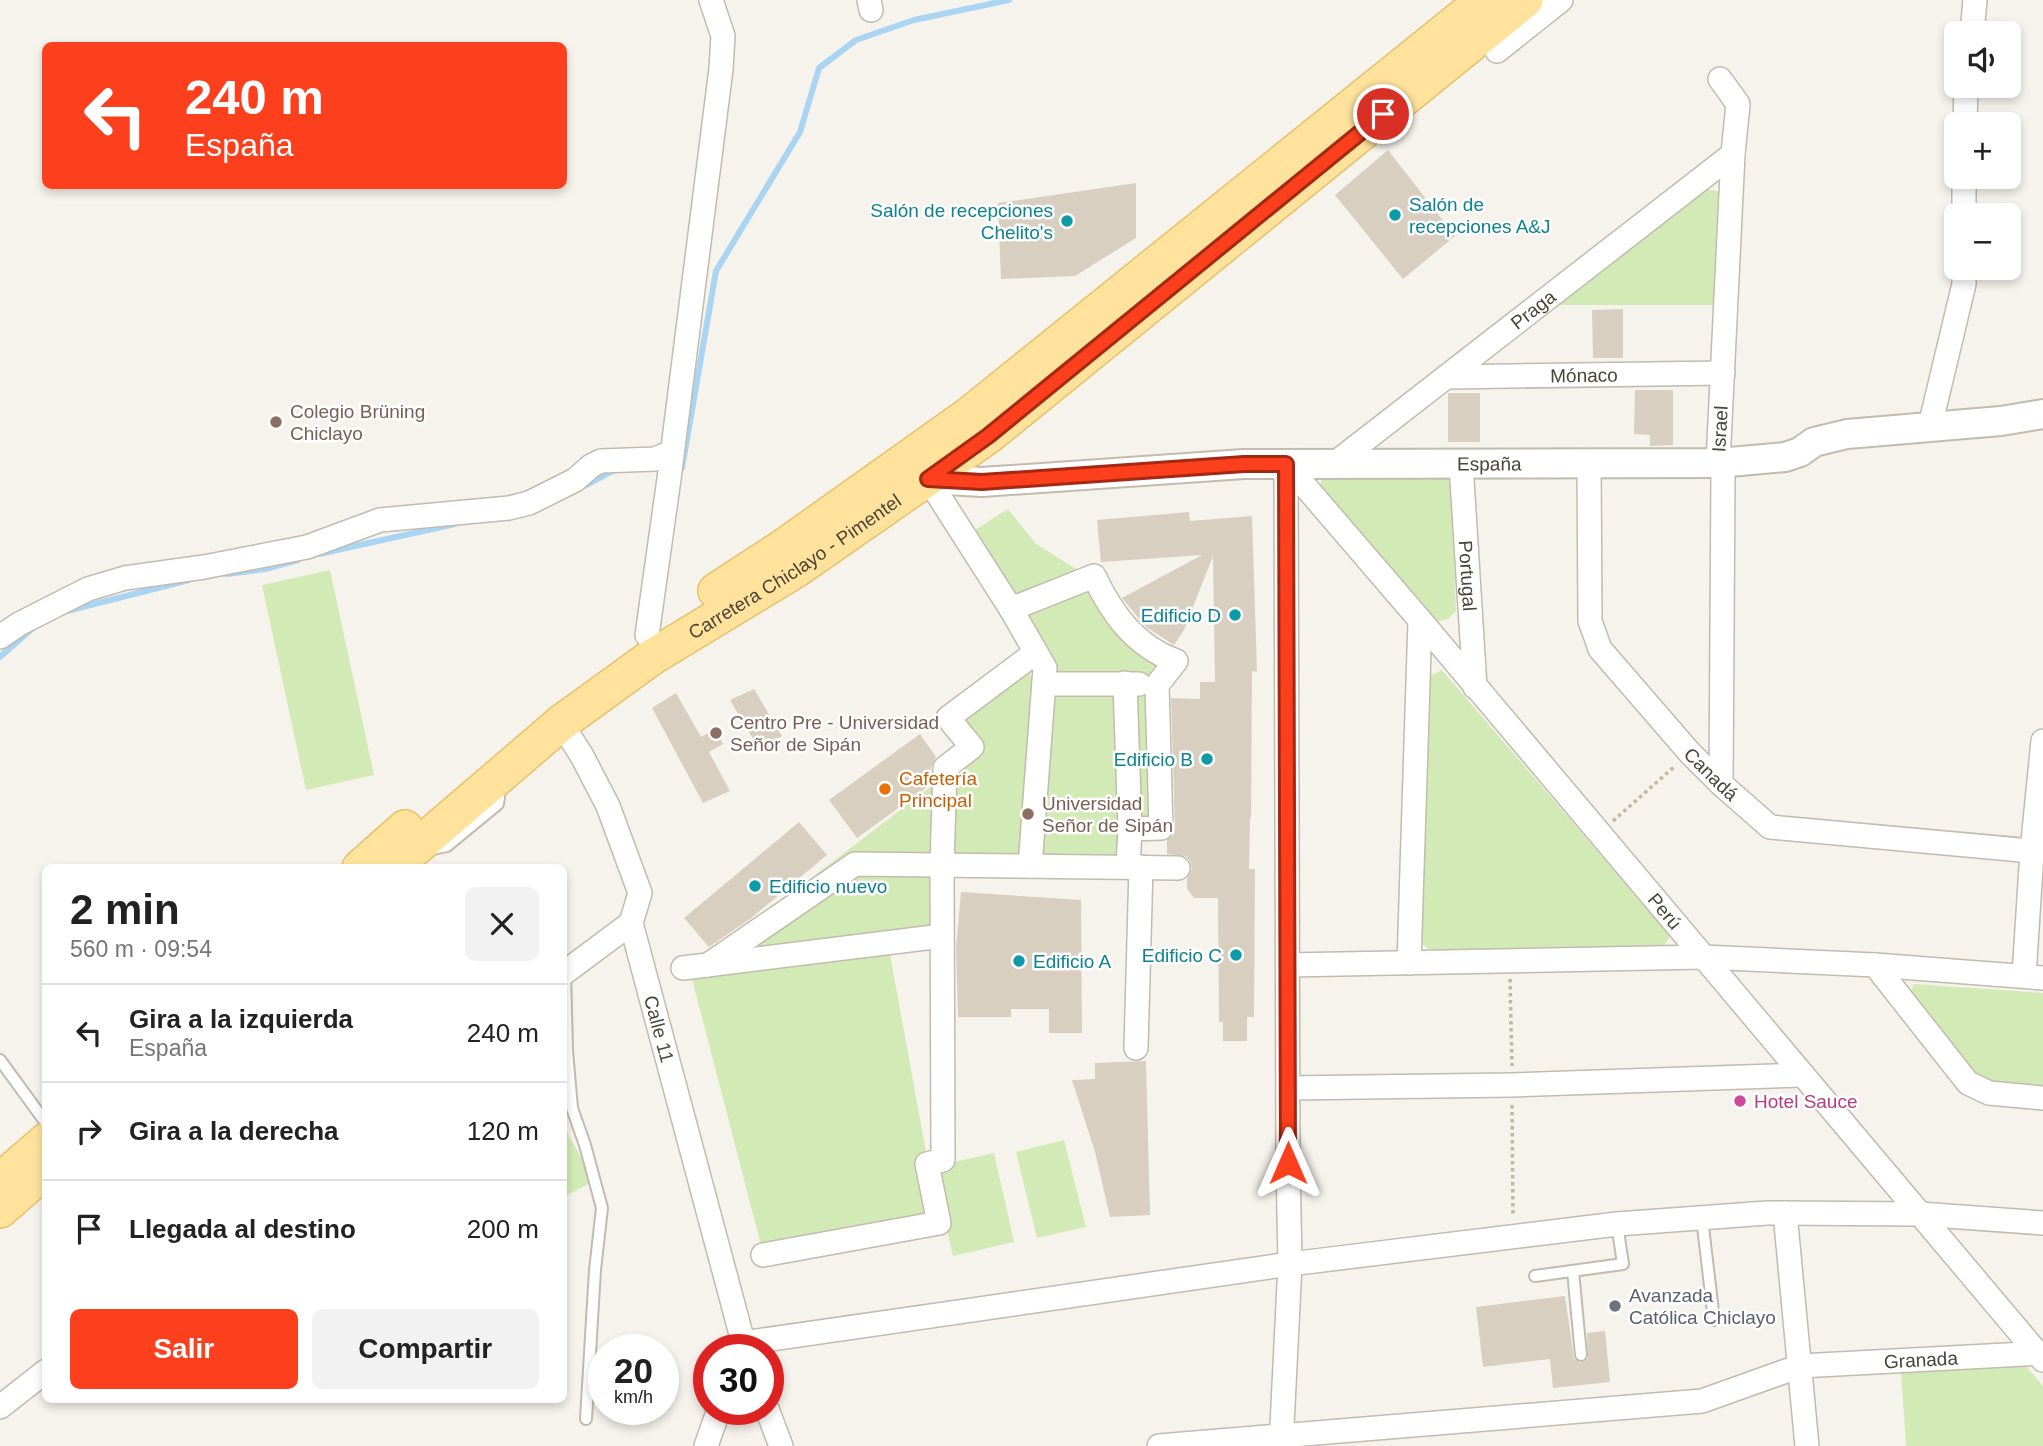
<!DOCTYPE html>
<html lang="es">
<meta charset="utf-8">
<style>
body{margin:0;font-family:Arial,sans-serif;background:#f2f2f2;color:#222;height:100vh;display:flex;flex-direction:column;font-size:26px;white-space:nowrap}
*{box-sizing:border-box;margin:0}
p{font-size:23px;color:#767676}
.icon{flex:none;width:38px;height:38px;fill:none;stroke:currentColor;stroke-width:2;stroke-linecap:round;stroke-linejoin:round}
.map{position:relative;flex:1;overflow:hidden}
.drawer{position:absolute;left:42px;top:864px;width:525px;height:539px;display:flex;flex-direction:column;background:#fff;border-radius:10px;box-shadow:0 4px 10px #0003}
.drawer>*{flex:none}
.guide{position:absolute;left:42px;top:42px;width:525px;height:147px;border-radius:10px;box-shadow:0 4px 10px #0003;background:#fc3f1d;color:#fff;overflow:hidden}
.controls{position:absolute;left:1944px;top:21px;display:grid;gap:14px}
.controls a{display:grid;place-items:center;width:77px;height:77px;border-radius:10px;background:#fff;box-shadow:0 4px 10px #0003;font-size:35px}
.speed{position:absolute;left:588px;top:1334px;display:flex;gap:14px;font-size:35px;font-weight:700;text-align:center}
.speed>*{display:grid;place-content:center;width:91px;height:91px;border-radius:50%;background:#fff;box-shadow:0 4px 10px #0003;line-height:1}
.speed small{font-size:18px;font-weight:400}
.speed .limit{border:10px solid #d22;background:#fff;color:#111}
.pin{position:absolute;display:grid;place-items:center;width:60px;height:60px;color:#fff;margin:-30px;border:4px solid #fff;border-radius:50%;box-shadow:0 2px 7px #0007}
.me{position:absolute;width:77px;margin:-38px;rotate:0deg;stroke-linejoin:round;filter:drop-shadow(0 0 5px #0008)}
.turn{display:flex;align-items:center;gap:24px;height:147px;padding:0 28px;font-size:32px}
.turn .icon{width:91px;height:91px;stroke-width:2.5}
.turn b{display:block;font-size:49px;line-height:60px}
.round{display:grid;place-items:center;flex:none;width:74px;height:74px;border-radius:10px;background:#f2f2f2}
.head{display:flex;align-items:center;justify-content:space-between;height:119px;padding:0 28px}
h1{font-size:42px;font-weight:700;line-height:52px}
.primary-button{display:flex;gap:14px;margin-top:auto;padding:14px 28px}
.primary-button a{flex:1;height:80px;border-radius:10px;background:#fc3f1d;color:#fff;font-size:28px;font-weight:700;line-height:80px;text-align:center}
.primary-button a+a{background:#f2f2f2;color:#222}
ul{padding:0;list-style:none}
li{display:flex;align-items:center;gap:21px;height:98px;padding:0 28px;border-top:2px solid #e0e0e0}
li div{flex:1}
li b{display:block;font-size:26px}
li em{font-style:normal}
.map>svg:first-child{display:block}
.green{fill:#d2eab5}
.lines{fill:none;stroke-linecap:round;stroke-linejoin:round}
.stream{stroke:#a9d4f2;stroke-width:6}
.building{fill:#d8cfc1}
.service-casing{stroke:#c2bbae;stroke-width:14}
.minor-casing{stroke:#c2bbae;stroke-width:26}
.tertiary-casing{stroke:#c2bbae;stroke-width:32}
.primary-casing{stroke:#e6c16a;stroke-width:38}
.path{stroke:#c4b79f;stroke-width:3.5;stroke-dasharray:3.5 3.5;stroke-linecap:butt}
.service{stroke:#fff;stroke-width:10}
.minor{stroke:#fff;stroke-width:23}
.tertiary{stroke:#fff;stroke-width:28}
.primary{stroke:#ffe39c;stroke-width:35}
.route-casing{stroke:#a42913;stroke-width:18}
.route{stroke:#fc3f1d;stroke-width:12}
.culture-dot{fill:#0f9aa8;stroke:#fff;stroke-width:2.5}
.education-dot{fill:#8d6e63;stroke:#fff;stroke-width:2.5}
.food-dot{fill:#e8710a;stroke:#fff;stroke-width:2.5}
.hotel-dot{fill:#d1479c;stroke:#fff;stroke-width:2.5}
.worship-dot{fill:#6b7280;stroke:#fff;stroke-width:2.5}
.labels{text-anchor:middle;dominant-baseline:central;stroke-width:5;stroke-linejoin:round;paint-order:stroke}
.culture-label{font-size:19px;fill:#0d838f;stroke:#fff;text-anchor:end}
.street-label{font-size:19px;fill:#4b4439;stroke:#fff}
.education-label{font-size:19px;fill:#785e54;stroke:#fff;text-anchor:start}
.food-label{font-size:19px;fill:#c56008;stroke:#fff;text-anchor:start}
.hotel-label{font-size:19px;fill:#b23c85;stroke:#fff;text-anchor:start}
.worship-label{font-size:19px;fill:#5b616d;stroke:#fff;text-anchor:start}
</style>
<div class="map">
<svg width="2043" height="1446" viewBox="0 0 2043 1446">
<rect width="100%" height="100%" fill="#f6f3ec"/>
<path class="green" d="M 1699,188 L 1717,191 L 1725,195 L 1714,305 L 1552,305 Z
M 1443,473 L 1451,479 L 1456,611 L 1448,619 L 1432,623 L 1320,486 L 1323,476 Z
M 1008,509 L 1036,544 L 1086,575 L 1168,665 L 1167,679 L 1042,681 L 959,540 Z
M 330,570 L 374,775 L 306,790 L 262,585 Z
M 1024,665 L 1039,688 L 1166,688 L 1173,828 L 1121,829 L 1120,861 L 937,857 L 936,932 L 733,957 L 720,948 L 980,749 L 957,718 Z
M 1442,670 L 1670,936 L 1663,948 L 1433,952 L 1420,943 L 1424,679 Z
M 889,949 L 939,1223 L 762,1249 L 691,975 Z
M 1914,984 L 2043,993 L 2043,1090 L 1991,1087 L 1980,1080 L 1909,994 Z
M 564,1127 L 594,1181 L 564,1197 Z
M 1064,1140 L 1086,1227 L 1037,1238 L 1016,1152 Z
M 994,1153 L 1014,1242 L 953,1256 L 932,1167 Z
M 2026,1366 L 2043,1386 L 2043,1446 L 1906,1446 L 1901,1373 Z"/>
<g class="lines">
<path class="stream" d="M 676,468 L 682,468 L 716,271 L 800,132 L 819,68 L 856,40 L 914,20 L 1009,0
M 582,487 L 616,469
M 319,554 L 455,524
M 227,574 L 265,569 L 298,560
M 67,611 L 189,580
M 0,657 L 35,626"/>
</g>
<path class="building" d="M 1388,150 L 1455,236 L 1403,279 L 1335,195 Z
M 1136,183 L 1136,238 L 1075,276 L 1001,279 L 998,203 Z
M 1623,309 L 1623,358 L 1593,358 L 1592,310 Z
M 1635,390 L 1673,390 L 1673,445 L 1650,446 L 1650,435 L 1634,434 Z
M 1448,393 L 1480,393 L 1480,442 L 1448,442 Z
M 1189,512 L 1190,521 L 1252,516 L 1257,672 L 1252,671 L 1251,818 L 1250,818 L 1249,869 L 1255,869 L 1254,1017 L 1247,1017 L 1247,1041 L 1223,1041 L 1223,1022 L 1219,1022 L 1218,898 L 1194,898 L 1187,889 L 1187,879 L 1192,869 L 1190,861 L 1185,856 L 1167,854 L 1167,840 L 1173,835 L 1175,828 L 1171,698 L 1200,699 L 1200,682 L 1215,682 L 1213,556 L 1184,630 L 1174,645 L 1146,627 L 1122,598 L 1202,555 L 1101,562 L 1097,520 Z
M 754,689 L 782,736 L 759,749 L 730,700 Z
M 676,693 L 701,737 L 715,729 L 723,744 L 709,752 L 730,791 L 703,803 L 652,708 Z
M 920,734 L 936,757 L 931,767 L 930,785 L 857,838 L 829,800 Z
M 799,822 L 827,855 L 750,919 L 709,947 L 684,918 Z
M 961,892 L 1081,900 L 1082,1033 L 1049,1033 L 1049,1009 L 1011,1009 L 1011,1017 L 958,1017 L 956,948 Z
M 1146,1061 L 1150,1215 L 1110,1217 L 1095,1152 L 1072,1080 L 1095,1079 L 1095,1063 Z
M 1565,1296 L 1574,1359 L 1581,1363 L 1588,1359 L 1587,1333 L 1605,1331 L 1610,1382 L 1553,1388 L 1550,1359 L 1483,1367 L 1476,1307 Z"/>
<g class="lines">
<defs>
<path id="service" d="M 432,849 L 447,846 L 498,804 L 500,789
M 565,972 L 567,1051 L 572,1108 L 585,1145 L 602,1208 L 595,1270 L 586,1419
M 0,1060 L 46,1123
M 1702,1218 L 1714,1320
M 1573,1271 L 1581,1355
M 1535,1276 L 1623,1264 L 1617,1224"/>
<g id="minor">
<path d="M 869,0 L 871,10"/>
<path d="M 1972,33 L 1975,0"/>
<path d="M 1497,51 L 1561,0"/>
<path d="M 1720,79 L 1738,104 L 1733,154 L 1718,463 L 1723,476 L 1721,784"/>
<path d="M 1965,124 L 1966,86"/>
<path d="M 1964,215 L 1964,177"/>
<path id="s1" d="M 1446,377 L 1723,373"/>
<path d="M 1930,426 L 1964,284 L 1964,268"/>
<path id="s2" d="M 1589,463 L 1590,621 L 1600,649 L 1690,753 L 1721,784 L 1770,827 L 2043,852"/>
<path id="s3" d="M 1286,464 L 1420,620 L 2043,1360"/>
<path id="s4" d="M 1334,464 L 1733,154"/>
<path id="s5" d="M 1461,464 L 1475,687"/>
<path d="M 928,479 L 1011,609 L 1045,668 L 1030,866"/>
<path d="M 1011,609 L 1094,576 C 1112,614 1135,646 1176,661 L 1157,685 L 1161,828 L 1130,829 L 1128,867"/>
<path d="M 647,635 L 669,479 L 721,69 L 723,36 L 711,0"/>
<path d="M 0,637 L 19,624 L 88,589 L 125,578 L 204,567 L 307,547 L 380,520 L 509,508 L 529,503 L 575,480 L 591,466 L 601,461 L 655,459 L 672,452"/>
<path d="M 1125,683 L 1130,829"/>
<path d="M 1044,684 L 1139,684"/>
<path id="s6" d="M 561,723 L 582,756 L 608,806 L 640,893 L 631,923 L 745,1349"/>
<path d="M 1409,963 L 1420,620"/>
<path d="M 708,965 L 855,864 L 1178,868"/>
<path d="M 1288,965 L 1704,957 L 1875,965 L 2043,978"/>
<path d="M 1875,965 L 1968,1083 L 1989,1093 L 2043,1098"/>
<path d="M 683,968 L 942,936"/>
<path d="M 564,973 L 631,923"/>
<path d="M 2024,976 L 2032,851 L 2043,741"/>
<path d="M 1136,1048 L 1141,867"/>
<path d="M 1288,1088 L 1512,1085 L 1803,1075"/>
<path d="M 1785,1213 L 1807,1446"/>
<path d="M 763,1255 L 939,1223 L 927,1164 L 943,1160 L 942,865 L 945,768 L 972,747 L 948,718 L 1035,653"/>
<path d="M 740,1349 L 743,1343 L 1290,1264 L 1617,1224 L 1767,1213 L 1920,1214 L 2043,1223"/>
<path d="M 0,1407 L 46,1371"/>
<path d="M 767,1409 L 781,1446"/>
<path d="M 706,1446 L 719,1409"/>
<path id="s7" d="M 1159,1446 L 1702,1401 L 1800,1366 L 2043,1353"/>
<path d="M 1281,1446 L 1290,1264 L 1288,1163 L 1286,464"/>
</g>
<g id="tertiary">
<path id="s8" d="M 928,479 L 982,482 L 1244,464 L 1718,463 L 1785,457 L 1800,452 L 1814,442 L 1847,434 L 2001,421 L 2043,414"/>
</g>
<g id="primary">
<path d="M 716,591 L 782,548 L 969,415 L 1484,0"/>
<path d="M 360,868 L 405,828"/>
<path id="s9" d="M 392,868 L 561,723 L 652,657 L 797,569 L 988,436 L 1525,0"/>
<path d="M 0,1181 L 46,1141"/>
<path d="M 0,1210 L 42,1173"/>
</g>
</defs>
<use href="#service" class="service-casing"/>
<use href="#minor" class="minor-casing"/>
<use href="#tertiary" class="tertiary-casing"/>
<use href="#primary" class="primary-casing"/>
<path class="path" d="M 1613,821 L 1675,766
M 1510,979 L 1512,1066
M 1512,1105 L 1513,1216"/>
<use href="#service" class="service"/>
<use href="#minor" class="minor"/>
<use href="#tertiary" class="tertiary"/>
<use href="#primary" class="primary"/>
</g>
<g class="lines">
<defs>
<path id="route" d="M 1288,1163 L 1286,464 L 1244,464 L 982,482 L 928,479 L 988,436 L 1383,114"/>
</defs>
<use href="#route" class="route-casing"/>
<use href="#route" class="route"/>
</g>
<g class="culture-dot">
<circle cx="1395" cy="215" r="7"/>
<circle cx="1067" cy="221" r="7"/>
<circle cx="1235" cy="615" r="7"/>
<circle cx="1207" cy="759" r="7"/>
<circle cx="755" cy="886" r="7"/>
<circle cx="1236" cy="955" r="7"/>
<circle cx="1019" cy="961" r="7"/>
</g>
<g class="education-dot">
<circle cx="276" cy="422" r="7"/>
<circle cx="716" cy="733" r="7"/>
<circle cx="1028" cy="814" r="7"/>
</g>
<circle class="food-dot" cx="885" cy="789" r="7"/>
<circle class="hotel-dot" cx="1740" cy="1101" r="7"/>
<circle class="worship-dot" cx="1615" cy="1306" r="7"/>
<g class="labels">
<g class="culture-label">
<text x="1409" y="204" text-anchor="start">Salón de<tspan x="1409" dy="22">recepciones A&amp;J</tspan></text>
<text x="1053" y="210">Salón de recepciones<tspan x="1053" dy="22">Chelito's</tspan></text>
<text x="1221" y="615">Edificio D</text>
<text x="1193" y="759">Edificio B</text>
<text x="769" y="886" text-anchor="start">Edificio nuevo</text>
<text x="1222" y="955">Edificio C</text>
<text x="1033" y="961" text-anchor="start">Edificio A</text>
</g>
<g class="street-label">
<text stroke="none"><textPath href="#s4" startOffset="252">Praga</textPath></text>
<text stroke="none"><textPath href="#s1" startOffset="138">Mónaco</textPath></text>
<text transform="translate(1720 429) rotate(-87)">Israel</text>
<text stroke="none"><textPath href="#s8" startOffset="562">España</textPath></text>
<text stroke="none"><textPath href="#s9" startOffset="504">Carretera Chiclayo - Pimentel</textPath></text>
<text stroke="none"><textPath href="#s5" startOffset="112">Portugal</textPath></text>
<text stroke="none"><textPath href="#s2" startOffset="355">Canadá</textPath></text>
<text stroke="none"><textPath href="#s3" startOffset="586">Perú</textPath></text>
<text stroke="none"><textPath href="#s6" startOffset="329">Calle 11</textPath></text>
<text stroke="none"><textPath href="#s7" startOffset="770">Granada</textPath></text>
</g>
<g class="education-label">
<text x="290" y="411">Colegio Brüning<tspan x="290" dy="22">Chiclayo</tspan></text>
<text x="730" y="722">Centro Pre - Universidad<tspan x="730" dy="22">Señor de Sipán</tspan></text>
<text x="1042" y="803">Universidad<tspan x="1042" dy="22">Señor de Sipán</tspan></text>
</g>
<g class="food-label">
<text x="899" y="778">Cafetería<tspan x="899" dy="22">Principal</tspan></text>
</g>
<g class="hotel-label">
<text x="1754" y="1101">Hotel Sauce</text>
</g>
<g class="worship-label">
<text x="1629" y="1295">Avanzada<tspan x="1629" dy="22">Católica Chiclayo</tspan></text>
</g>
</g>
</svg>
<div class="controls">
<a><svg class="icon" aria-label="sound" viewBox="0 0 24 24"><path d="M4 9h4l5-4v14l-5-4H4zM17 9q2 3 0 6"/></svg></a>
<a>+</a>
<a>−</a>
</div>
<div class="speed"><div>20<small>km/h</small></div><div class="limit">30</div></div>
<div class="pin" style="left:1383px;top:114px;background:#d93025"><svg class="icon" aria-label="arrive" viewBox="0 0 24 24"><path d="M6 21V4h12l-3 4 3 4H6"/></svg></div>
<svg class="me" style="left:1288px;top:1163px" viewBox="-20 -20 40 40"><path d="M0-17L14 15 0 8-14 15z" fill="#fc3f1d" stroke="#fff" stroke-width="4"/></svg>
<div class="guide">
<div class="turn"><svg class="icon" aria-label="left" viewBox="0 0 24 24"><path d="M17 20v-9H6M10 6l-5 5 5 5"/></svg><div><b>240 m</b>España</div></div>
</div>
<section class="drawer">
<div class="head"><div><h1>2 min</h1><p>560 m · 09:54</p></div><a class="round"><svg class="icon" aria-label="close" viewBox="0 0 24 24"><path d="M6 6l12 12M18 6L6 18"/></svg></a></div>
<ul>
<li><svg class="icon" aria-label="left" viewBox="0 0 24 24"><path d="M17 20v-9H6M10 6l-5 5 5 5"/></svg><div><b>Gira a la izquierda</b><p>España</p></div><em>240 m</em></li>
<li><svg class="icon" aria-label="right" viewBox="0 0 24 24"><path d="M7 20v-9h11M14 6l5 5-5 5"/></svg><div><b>Gira a la derecha</b></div><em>120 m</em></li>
<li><svg class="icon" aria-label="arrive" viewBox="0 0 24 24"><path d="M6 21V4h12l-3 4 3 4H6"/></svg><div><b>Llegada al destino</b></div><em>200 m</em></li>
</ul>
<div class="primary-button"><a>Salir</a><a>Compartir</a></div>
</section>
</div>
